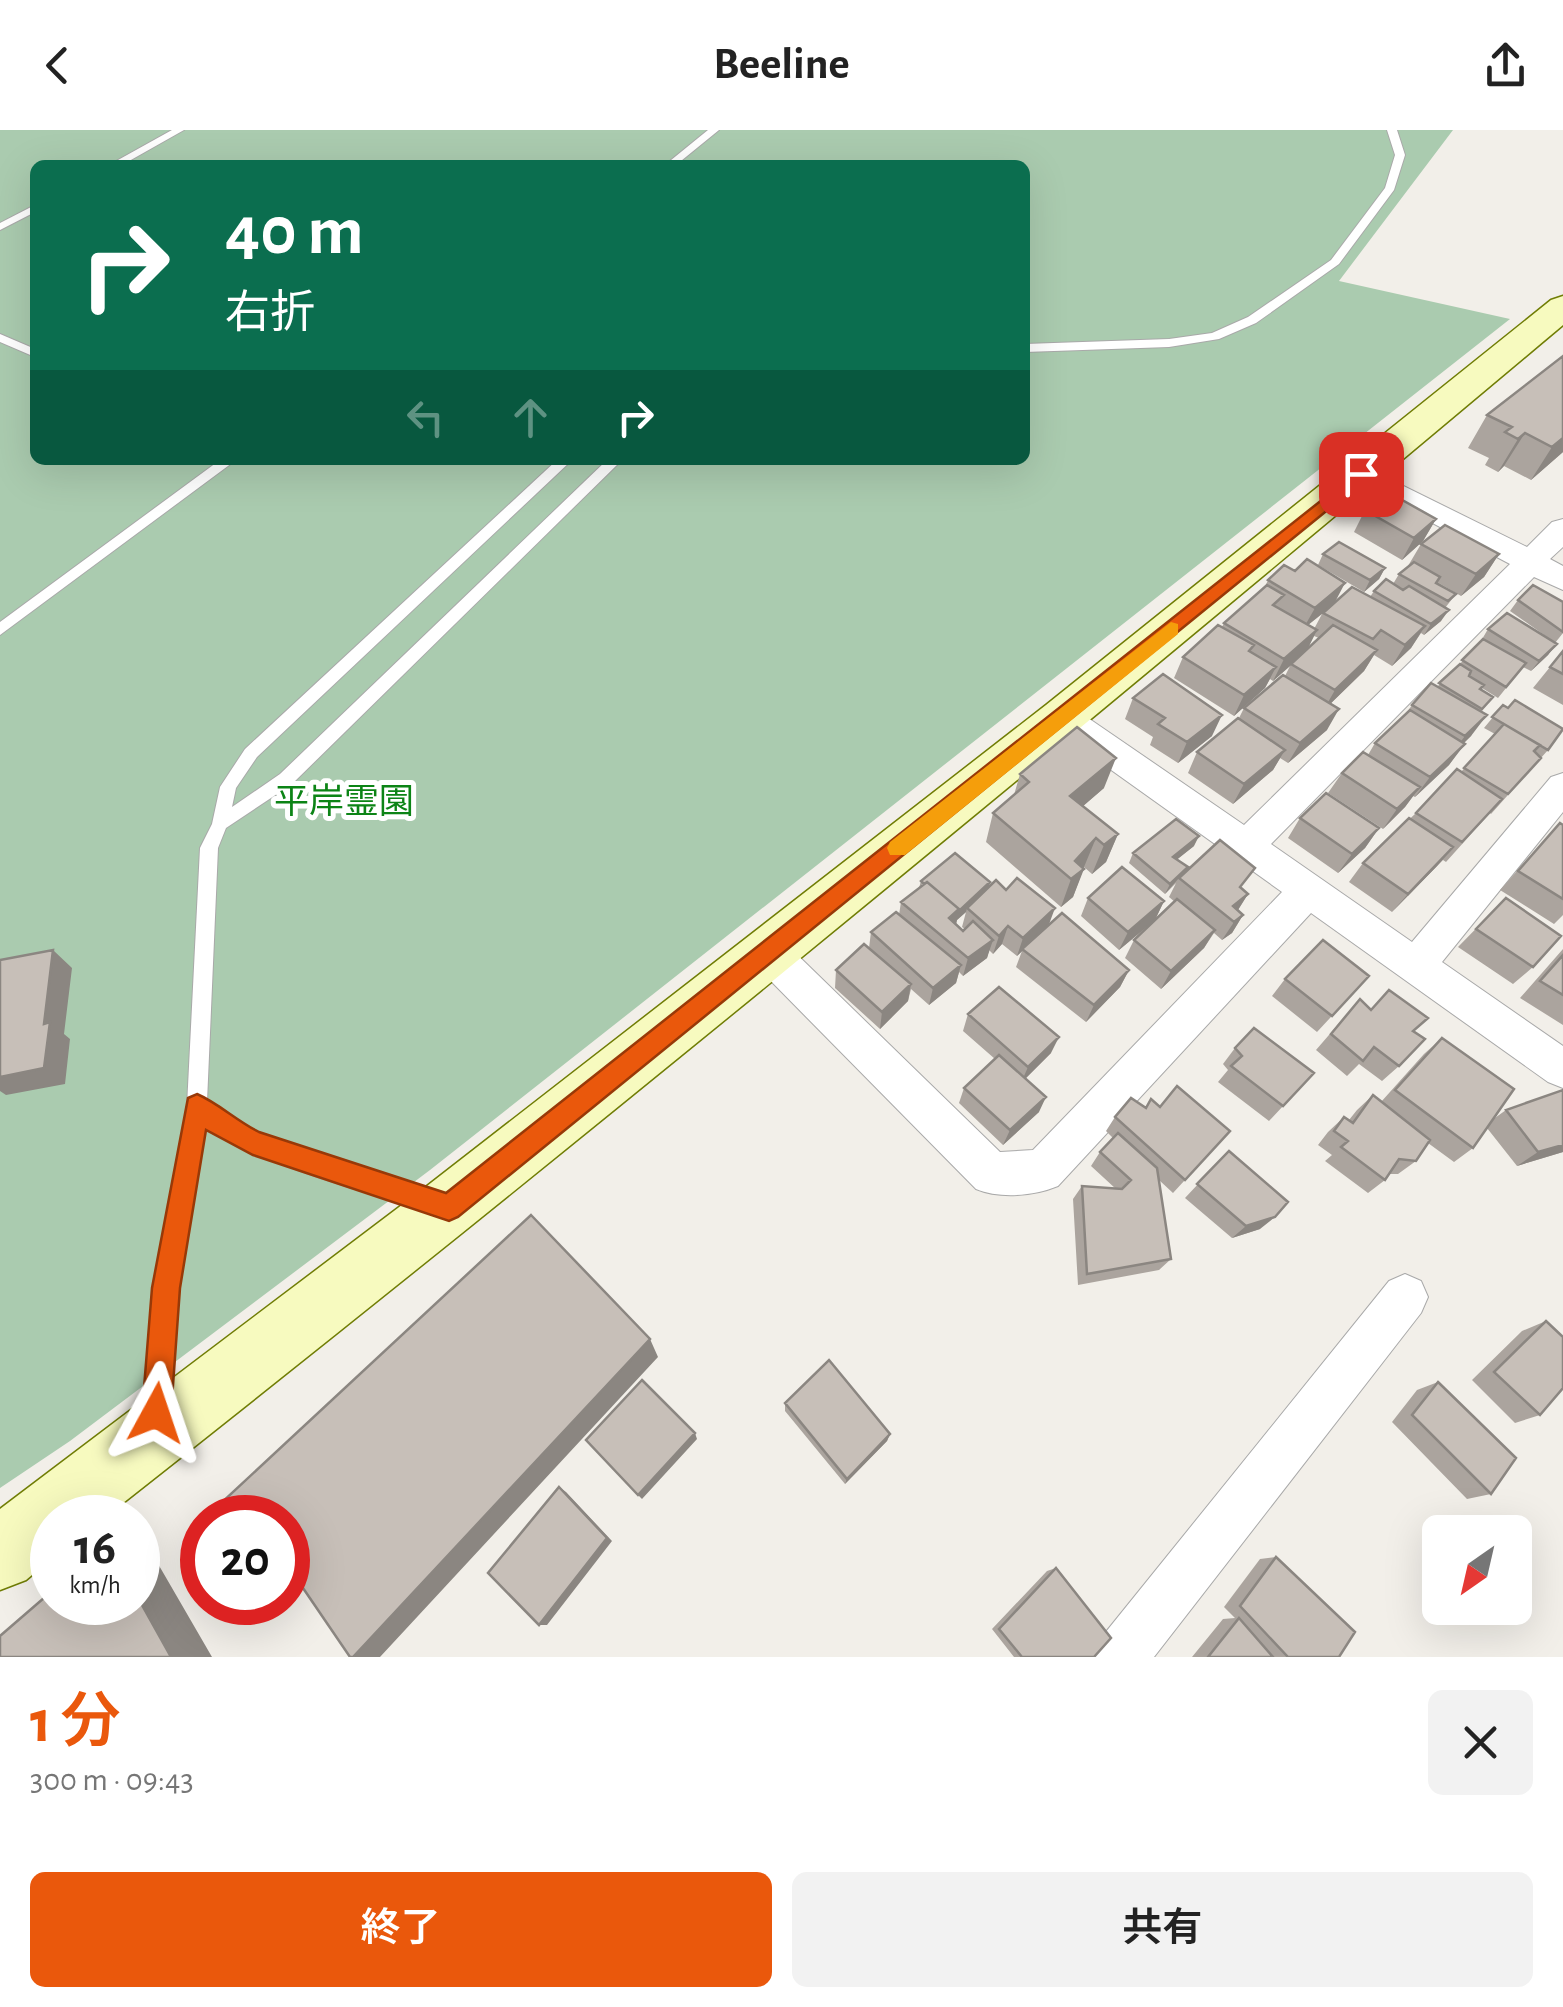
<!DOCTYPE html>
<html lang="ja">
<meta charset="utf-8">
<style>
body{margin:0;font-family:"Alegreya Sans","Noto Sans JP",sans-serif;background:#f2f2f2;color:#222;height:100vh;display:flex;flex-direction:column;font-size:38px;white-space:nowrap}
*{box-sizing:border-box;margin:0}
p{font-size:32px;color:#767676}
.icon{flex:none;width:55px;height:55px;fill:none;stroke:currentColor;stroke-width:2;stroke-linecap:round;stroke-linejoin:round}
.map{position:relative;height:1527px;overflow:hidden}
.side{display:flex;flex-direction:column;background:#fff;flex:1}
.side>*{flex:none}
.guide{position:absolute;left:30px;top:30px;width:1000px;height:305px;border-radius:15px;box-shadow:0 10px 40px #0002;background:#0b6e4f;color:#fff;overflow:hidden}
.needle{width:65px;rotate:214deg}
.fabs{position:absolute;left:1422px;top:1385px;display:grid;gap:20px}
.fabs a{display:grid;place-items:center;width:110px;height:110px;border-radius:15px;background:#fff;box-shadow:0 10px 40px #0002;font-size:50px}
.speed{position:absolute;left:30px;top:1365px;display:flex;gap:20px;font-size:50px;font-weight:700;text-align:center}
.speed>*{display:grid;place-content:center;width:130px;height:130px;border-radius:50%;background:#fff;box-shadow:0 10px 40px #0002;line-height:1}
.speed small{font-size:25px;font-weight:400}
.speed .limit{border:15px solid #d22;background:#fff;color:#111}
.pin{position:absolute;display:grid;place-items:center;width:85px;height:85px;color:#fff;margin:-42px;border-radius:20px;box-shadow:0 5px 15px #0006}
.me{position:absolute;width:110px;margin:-55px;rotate:5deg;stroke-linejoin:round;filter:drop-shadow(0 0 8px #0008)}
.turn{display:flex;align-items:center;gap:35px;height:210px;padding:0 30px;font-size:45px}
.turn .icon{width:130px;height:130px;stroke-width:2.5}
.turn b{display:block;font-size:70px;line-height:85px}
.lanes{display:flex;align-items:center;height:95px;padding:0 30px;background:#0003;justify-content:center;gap:50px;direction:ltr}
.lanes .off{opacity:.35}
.round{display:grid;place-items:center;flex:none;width:105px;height:105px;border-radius:15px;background:#f2f2f2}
.summary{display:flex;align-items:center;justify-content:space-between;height:170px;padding:0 30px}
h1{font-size:60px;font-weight:600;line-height:75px;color:#ea580c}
.cta{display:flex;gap:20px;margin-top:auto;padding:20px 30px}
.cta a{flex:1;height:115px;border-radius:15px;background:#ea580c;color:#fff;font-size:40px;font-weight:600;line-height:115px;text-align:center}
.cta a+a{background:#f2f2f2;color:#222}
header{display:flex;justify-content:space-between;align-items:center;height:130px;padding:0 30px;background:#fff;font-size:45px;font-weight:600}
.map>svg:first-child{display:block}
.cemetery{fill:#aacbaf;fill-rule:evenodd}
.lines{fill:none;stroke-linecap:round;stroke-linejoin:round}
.lane-casing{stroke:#a9a9a9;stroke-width:2}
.street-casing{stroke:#a9a9a9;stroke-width:2}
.secondary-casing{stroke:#707d05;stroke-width:3}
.lane{fill:#fff;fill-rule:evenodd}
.street{fill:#fff;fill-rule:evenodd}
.secondary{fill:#f7fabf;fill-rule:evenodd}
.wall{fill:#aba49e;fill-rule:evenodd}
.shaded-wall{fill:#8b8681}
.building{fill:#c7bfb8;stroke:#8b8681;stroke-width:2.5}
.route{fill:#ea580c;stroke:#983908;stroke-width:2.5}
.slow{fill:#f59e0b}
.labels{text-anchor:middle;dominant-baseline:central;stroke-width:10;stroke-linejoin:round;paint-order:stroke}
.park-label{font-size:35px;fill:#0c8416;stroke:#fff}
</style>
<header><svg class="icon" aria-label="back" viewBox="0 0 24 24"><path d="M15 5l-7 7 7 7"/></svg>Beeline<svg class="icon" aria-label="share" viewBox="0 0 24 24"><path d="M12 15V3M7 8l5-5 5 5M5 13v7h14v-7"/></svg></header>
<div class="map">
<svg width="1563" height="1527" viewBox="0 0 1563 1527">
<rect width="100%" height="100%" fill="#f2efe9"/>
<path class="cemetery" d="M 0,0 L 1453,0 L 1339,151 L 1510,189 L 430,1040 L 70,1311 L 0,1358 ZM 35,35 L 1025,35 L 1025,330 L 35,330 Z"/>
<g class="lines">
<defs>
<path id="lane" d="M 172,0 L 184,0 L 122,35 L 109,35 Z
M 708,0 L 719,0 L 676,35 L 665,35 Z
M 1387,0 L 1397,0 L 1405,25 L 1394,60 L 1339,134 L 1256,193 L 1219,209 L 1169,217 L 1025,222 L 1025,214 L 1169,209 L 1212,203 L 1248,187 L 1331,130 L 1385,58 L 1395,25 Z
M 35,75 L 35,82 L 0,100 L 0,93 Z
M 0,204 L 35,219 L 35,227 L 0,212 Z
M 220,330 L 236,330 L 0,505 L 0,492 Z
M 557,330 L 572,330 L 257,627 L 236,658 L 232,677 L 280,644 L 607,330 L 622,330 L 292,654 L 226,698 L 218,718 L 207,972 C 281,1025 361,1033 442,1066 L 445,1073 L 442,1080 L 435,1083 C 358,1058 271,1041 204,993 L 177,1158 L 167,1283 L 164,1291 L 156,1294 L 148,1291 L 145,1283 L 155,1158 L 187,976 L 200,718 L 212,694 L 220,657 L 245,619 Z"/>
<path id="street" d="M 1361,335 L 1527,417 L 1552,392 L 1563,389 L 1563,417 L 1550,429 L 1563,436 L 1563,460 L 1534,447 L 1271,714 L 1412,812 L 1551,647 L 1563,643 L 1563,682 L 1442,832 L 1563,916 L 1563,958 L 1548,952 L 1311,783 L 1058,1056 C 1034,1066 1000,1069 976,1059 L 753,833 L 748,821 L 753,809 L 767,804 L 781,809 L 1000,1022 L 1033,1020 L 1282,762 L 1051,597 L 1046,588 L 1051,579 L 1063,575 L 1075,579 L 1244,695 L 1510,434 L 1351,350 L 1347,344 L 1351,338 Z
M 1405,1144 L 1421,1151 L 1428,1167 L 1421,1183 L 1154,1527 L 1093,1527 L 1101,1508 L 1389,1151 Z"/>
<path id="secondary" d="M 1563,166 L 1563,195 C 1082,599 598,999 104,1388 L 52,1388 L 52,1428 L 26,1450 L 0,1460 L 0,1379 L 427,1056 L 1046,575 L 1551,170 Z"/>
</defs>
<use href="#lane" class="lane-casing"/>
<use href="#street" class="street-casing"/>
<use href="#secondary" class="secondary-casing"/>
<use href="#lane" class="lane"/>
<use href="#street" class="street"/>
<use href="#secondary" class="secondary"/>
</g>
<path class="wall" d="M 1563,226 L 1563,322 L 1531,350 L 1504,336 L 1498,342 L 1485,335 L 1489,328 L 1468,318 L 1487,285 Z
M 1365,380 L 1436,389 L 1423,411 L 1402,430 L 1354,402 Z
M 1421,414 L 1499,424 L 1484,447 L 1461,466 L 1437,452 L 1456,464 L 1445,478 L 1441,491 L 1424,505 L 1421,503 L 1411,518 L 1392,536 L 1374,525 L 1364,541 L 1330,574 L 1327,600 L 1288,633 L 1280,628 L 1273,640 L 1233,674 L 1188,643 L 1197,622 L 1239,588 L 1244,578 L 1285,546 L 1290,536 L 1273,551 L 1270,549 L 1265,558 L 1234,586 L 1174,548 L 1183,527 L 1222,497 L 1224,493 L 1265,457 L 1268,450 L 1335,472 L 1370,467 L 1374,461 L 1393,454 L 1399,444 L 1408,436 ZM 1322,484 L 1314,499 L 1308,495 ZM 1314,506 L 1319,508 L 1308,518 Z
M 1323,424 L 1385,438 L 1379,449 L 1364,462 L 1318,435 Z
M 1518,470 L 1563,472 L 1563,503 L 1555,513 L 1548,525 L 1531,541 L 1523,537 L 1498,568 L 1482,558 L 1481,559 L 1493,567 L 1481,582 L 1471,606 L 1464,613 L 1449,635 L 1415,667 L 1413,666 L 1405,677 L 1383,699 L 1328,663 L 1342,643 L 1368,625 L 1375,613 L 1406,584 L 1412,575 L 1437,557 L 1459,535 L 1481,511 L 1488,499 L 1554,512 L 1510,481 Z
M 1563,521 L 1563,575 L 1533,558 Z
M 1133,568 L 1212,606 L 1178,633 L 1150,615 L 1153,607 L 1125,589 Z
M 1503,575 L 1548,620 L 1491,684 L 1490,683 L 1446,732 L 1443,730 L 1392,782 L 1349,752 L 1363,733 L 1416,683 L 1461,642 L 1495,604 L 1484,598 Z
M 1020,644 L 1104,658 L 1083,676 L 1118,704 L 1106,732 L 1092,744 L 1084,737 L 1073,767 L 1061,777 L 986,712 L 993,683 L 1014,665 Z
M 1300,688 L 1379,698 L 1365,718 L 1338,743 L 1288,708 Z
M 1560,693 L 1563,695 L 1563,785 L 1554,794 L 1500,760 Z
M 1194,716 L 1177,729 L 1188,737 L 1185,742 L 1242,759 L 1248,764 L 1238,780 L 1243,785 L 1232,803 L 1222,810 L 1214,803 L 1204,818 L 1161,859 L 1125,828 L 1134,810 L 1175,772 L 1169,767 L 1176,753 L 1165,764 L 1129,733 L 1133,723 Z
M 921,751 L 990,752 L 989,757 L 1048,796 L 1129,840 L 1120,857 L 1086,892 L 1016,837 L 1022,821 L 1017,826 L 1002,814 L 993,824 L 989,820 L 987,828 L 963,846 L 959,842 L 956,853 L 929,875 L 911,859 L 908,871 L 880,899 L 835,858 L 836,840 L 869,818 L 871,802 L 899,785 L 901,772 L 919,758 ZM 966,782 L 962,797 L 965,799 L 963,801 L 956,794 L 957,790 Z
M 1088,768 L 1164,771 L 1155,790 L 1119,820 L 1081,786 Z
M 1506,768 L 1533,837 L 1513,854 L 1458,817 Z
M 1563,819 L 1563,895 L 1520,868 Z
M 1369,846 L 1317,902 L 1272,866 L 1285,849 Z
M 1360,869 L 1371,880 L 1413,901 L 1399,936 L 1382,951 L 1359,934 L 1347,946 L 1316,920 Z
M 968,884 L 1051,923 L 1025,949 L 1039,982 L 1003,1015 L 959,973 L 964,958 L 995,929 L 963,901 Z
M 1442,908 L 1492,990 L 1506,980 L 1563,1022 L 1517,1036 L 1487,998 L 1473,1018 L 1454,1032 L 1428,1013 L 1416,1031 L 1398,1044 L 1390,1044 L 1385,1050 L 1368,1063 L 1325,1031 L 1332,1025 L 1318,1015 L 1328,1002 L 1344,987 L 1349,990 L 1357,980 L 1373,965 L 1381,972 L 1424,924 Z
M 1235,918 L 1314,943 L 1269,991 L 1218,952 L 1228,940 L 1223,934 Z
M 1151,969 L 1160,977 L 1230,1001 L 1173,1063 L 1159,1050 L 1171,1129 L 1159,1140 L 1078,1155 L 1073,1069 L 1082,1056 L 1116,1059 L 1091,1036 L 1100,1022 L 1113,1008 L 1106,1001 L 1115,987 L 1146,978 Z
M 1229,1021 L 1260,1099 L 1232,1108 L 1185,1068 Z
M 1546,1191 L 1540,1285 L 1515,1293 L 1472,1250 L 1522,1201 Z
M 1438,1252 L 1491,1364 L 1467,1369 L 1392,1292 L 1417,1260 Z
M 785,1273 L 890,1304 L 887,1311 L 845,1354 L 785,1281 Z
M 1276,1427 L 1339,1527 L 1192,1527 L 1223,1489 L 1235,1488 L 1224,1477 L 1260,1429 Z
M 1056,1438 L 1094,1527 L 1014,1527 L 992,1499 L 1047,1441 Z"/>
<path class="shaded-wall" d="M 1525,303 L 1504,336 L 1498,342 L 1518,309 Z
M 1563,308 L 1563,322 L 1531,350 L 1552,317 Z
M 1436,389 L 1423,411 L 1402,430 L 1414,408 Z
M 1499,424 L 1484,447 L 1461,466 L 1476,444 Z
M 1385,438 L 1379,449 L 1364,462 L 1370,450 Z
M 1345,453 L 1334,474 L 1303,499 L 1315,478 Z
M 1449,480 L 1441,491 L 1424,505 L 1431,494 Z
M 1425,496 L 1411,518 L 1392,536 L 1405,515 Z
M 1317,500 L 1306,522 L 1273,551 L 1284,529 Z
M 1557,514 L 1548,525 L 1531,541 L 1539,531 Z
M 1377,520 L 1364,541 L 1323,581 L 1335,560 Z
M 1276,537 L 1265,558 L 1234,586 L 1244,565 Z
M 1339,579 L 1327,600 L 1288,633 L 1300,613 Z
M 1222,585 L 1212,606 L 1178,633 L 1187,612 Z
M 1487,585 L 1471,606 L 1449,627 L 1465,606 Z
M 1465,614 L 1449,635 L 1415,667 L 1430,647 Z
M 1285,620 L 1273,640 L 1233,674 L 1244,654 Z
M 1116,628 L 1104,658 L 1060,696 L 1070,666 Z
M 1420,657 L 1405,677 L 1383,699 L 1397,679 Z
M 1379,698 L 1365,718 L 1338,743 L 1352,724 Z
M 1118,704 L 1106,732 L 1092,744 L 1104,715 Z
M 1199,706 L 1194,716 L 1169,736 L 1173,727 Z
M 1096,708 L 1084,737 L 1079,743 L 1084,739 L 1073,767 L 1061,777 L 1071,749 L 1075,731 Z
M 1453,717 L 1437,736 L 1392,782 L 1408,764 Z
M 1188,737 L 1183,747 L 1179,748 L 1165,764 L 1170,754 Z
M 990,752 L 987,762 L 967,778 L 966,782 L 957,790 L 955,798 L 949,788 Z
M 1248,764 L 1236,783 L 1233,776 Z
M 1164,771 L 1155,790 L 1119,820 L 1128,802 Z
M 1055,778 L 1048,797 L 1017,826 L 1023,808 Z
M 1243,785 L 1232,803 L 1222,810 L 1234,792 Z
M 1008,796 L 1002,814 L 993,824 L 999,806 Z
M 1215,800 L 1204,818 L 1161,859 L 1171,841 Z
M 993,810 L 987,828 L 963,846 L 968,828 Z
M 53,820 L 72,838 L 64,904 L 70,909 L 65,954 L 6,965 L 0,961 L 0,947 L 44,894 Z
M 961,835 L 956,853 L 929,875 L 933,858 Z
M 1129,840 L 1120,857 L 1086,892 L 1094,875 Z
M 911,854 L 908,871 L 880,899 L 882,882 Z
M 1059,907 L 1051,923 L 1021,953 L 1028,937 Z
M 1046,967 L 1039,982 L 1003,1015 L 1010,1000 Z
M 1563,1015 L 1563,1022 L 1517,1036 L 1538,1022 Z
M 1275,1087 L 1260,1099 L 1232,1108 L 1246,1096 Z
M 650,1209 L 658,1227 L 380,1527 L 353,1527 Z
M 695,1303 L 697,1309 L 642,1369 L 638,1365 Z
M 890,1304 L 887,1311 L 845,1354 L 847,1349 Z
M 559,1357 L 566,1362 L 612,1411 L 547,1495 L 539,1495 Z
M 138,1418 L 150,1420 L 212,1527 L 171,1527 L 138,1468 Z"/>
<path class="building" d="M 1563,226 L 1563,308 L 1552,317 L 1525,303 L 1518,309 L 1505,302 L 1512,297 L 1487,285 Z
M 1388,362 L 1436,389 L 1414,408 L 1365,380 Z
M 1445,395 L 1499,424 L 1476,444 L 1421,414 Z
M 1339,412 L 1385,438 L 1370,450 L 1323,424 Z
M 1307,429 L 1345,453 L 1315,478 L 1268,450 L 1284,435 L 1295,441 Z
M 1414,432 L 1440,447 L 1436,453 L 1456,464 L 1448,471 L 1399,444 Z
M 1386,449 L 1403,460 L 1409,456 L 1449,480 L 1431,494 L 1374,461 Z
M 1267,455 L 1284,465 L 1273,475 L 1317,500 L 1284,529 L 1224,493 Z
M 1533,455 L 1563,472 L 1563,502 L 1518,470 Z
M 1352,457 L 1425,496 L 1405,515 L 1381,500 L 1373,509 L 1323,483 Z
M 1507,483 L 1557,514 L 1539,531 L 1488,499 Z
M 1218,495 L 1254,515 L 1249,521 L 1276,537 L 1244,565 L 1183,527 Z
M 1333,495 L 1377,520 L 1335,560 L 1291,534 Z
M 1483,509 L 1526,533 L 1506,557 L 1462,530 Z
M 1563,521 L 1563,544 L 1550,537 Z
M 1460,534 L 1471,541 L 1469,546 L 1484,555 L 1480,559 L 1493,567 L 1482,579 L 1439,553 Z
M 1163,544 L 1222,585 L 1187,612 L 1158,594 L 1165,588 L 1133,568 Z
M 1283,545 L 1339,579 L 1300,613 L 1244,578 Z
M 1431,553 L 1487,585 L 1465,606 L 1412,575 Z
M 1515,570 L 1563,599 L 1548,620 L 1492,587 L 1503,575 L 1508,578 Z
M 1410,580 L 1465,614 L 1430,647 L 1375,613 Z
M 1238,588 L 1285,620 L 1244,654 L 1197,622 Z
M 1504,594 L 1540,615 L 1534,621 L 1541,628 L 1508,664 L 1464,638 Z
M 1077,597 L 1116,628 L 1070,666 L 1118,704 L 1104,715 L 1096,708 L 1075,731 L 1084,739 L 1071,749 L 993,683 L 1029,652 L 1020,644 Z
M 1363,622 L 1420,657 L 1397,679 L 1342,643 Z
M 1457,639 L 1502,669 L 1462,712 L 1416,683 Z
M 1326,663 L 1379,698 L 1352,724 L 1300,688 Z
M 1409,688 L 1453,717 L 1408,764 L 1363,733 Z
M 1176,689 L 1199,706 L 1173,727 L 1188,737 L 1170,754 L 1133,723 Z
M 1560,693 L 1563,695 L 1563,769 L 1518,741 Z
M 1220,710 L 1255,738 L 1240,757 L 1248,764 L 1233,776 L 1243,785 L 1234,792 L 1179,748 Z
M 955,723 L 990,752 L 959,781 L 959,779 L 927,752 L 924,754 L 921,751 Z
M 1122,737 L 1164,771 L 1128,802 L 1088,768 Z
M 1017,748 L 1055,778 L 1023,808 L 1008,796 L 999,806 L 967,778 L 996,750 L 1006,760 Z
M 927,752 L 959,779 L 949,788 L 963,801 L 973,791 L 993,810 L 968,828 L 901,772 Z
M 1506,768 L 1561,806 L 1533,837 L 1476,799 Z
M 1177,769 L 1215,800 L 1171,841 L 1134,810 Z
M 896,782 L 961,835 L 933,858 L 871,802 Z
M 1062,783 L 1129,840 L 1094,875 L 1022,819 Z
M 1323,810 L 1369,846 L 1332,886 L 1285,849 Z
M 864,814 L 911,854 L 882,882 L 836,840 Z
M 53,820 L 44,894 L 50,892 L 44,938 L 0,947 L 0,830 Z
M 1563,825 L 1563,865 L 1540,851 Z
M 999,857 L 1059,907 L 1028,937 L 968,884 Z
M 1389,860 L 1428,888 L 1413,901 L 1425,909 L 1399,936 L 1374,917 L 1363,931 L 1331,904 L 1360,869 L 1371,880 Z
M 1254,898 L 1314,943 L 1283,976 L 1231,936 L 1242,926 L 1235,918 Z
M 1442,908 L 1514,959 L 1473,1018 L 1395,960 Z
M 999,925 L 1046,967 L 1010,1000 L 964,958 Z
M 1177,956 L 1230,1001 L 1185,1050 L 1115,987 L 1131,968 L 1146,978 L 1151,969 L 1160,977 Z
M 1563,960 L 1563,1015 L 1538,1022 L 1506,980 Z
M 1373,965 L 1430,1010 L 1416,1031 L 1399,1029 L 1385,1050 L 1341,1017 L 1348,1011 L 1334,1001 L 1344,987 L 1353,993 Z
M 1118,1003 L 1157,1038 L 1171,1129 L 1087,1144 L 1082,1056 L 1122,1059 L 1131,1050 L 1100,1022 Z
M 1229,1021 L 1288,1072 L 1275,1087 L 1246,1096 L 1197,1054 Z
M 531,1085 L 650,1209 L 353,1527 L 350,1527 L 288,1436 L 288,1388 L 205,1388 Z
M 1546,1191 L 1563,1207 L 1563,1258 L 1540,1285 L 1494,1242 Z
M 829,1230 L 890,1304 L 847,1349 L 785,1273 Z
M 642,1250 L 695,1303 L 638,1365 L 586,1310 Z
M 1438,1252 L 1516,1328 L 1491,1364 L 1412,1285 Z
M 559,1357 L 607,1408 L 539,1495 L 488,1443 Z
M 202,1390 L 202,1427 L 192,1400 Z
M 1276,1427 L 1355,1502 L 1339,1527 L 1288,1527 L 1240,1476 Z
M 1056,1438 L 1111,1508 L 1094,1527 L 1022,1527 L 999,1499 Z
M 52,1461 L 52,1472 L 138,1472 L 138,1468 L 171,1527 L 0,1527 L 0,1506 Z
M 1239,1488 L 1273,1527 L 1208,1527 Z"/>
<path class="route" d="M 1361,339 L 1370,344 L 1367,348 L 458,1087 L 449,1091 L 253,1025 L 206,1000 L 180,1158 L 171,1283 L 167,1293 L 156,1298 L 146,1293 L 142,1283 L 152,1158 L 188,968 L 197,964 C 218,973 237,991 259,1002 L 446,1063 Z"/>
<path class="slow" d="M 1171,492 L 1178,494 L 1178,504 L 905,725 L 890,725 L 887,718 L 890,712 Z"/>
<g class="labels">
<g class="park-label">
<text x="344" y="672">平岸霊園</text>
</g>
</g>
</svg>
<div class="fabs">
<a><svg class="needle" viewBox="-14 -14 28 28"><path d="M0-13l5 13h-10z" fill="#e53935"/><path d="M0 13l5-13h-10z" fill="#767676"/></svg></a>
</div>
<div class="speed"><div>16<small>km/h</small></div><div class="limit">20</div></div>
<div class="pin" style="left:1361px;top:344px;background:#d93025"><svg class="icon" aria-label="arrive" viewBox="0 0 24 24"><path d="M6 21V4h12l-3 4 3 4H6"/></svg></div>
<svg class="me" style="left:156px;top:1283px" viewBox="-20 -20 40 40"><path d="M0-17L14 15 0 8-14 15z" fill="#ea580c" stroke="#fff" stroke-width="4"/></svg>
<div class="guide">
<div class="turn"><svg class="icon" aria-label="right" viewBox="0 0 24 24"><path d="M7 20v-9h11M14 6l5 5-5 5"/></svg><div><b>40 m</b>右折</div></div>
<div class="lanes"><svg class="icon off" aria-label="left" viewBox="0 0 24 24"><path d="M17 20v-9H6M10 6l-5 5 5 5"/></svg><svg class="icon off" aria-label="ahead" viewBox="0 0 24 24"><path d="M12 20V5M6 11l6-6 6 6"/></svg><svg class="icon" aria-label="right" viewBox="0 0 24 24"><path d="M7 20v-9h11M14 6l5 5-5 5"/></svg></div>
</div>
</div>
<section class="side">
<div class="summary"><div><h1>1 分</h1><p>300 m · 09:43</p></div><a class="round"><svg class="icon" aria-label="close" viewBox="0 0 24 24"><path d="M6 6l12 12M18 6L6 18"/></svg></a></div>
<div class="cta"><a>終了</a><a>共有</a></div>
</section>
